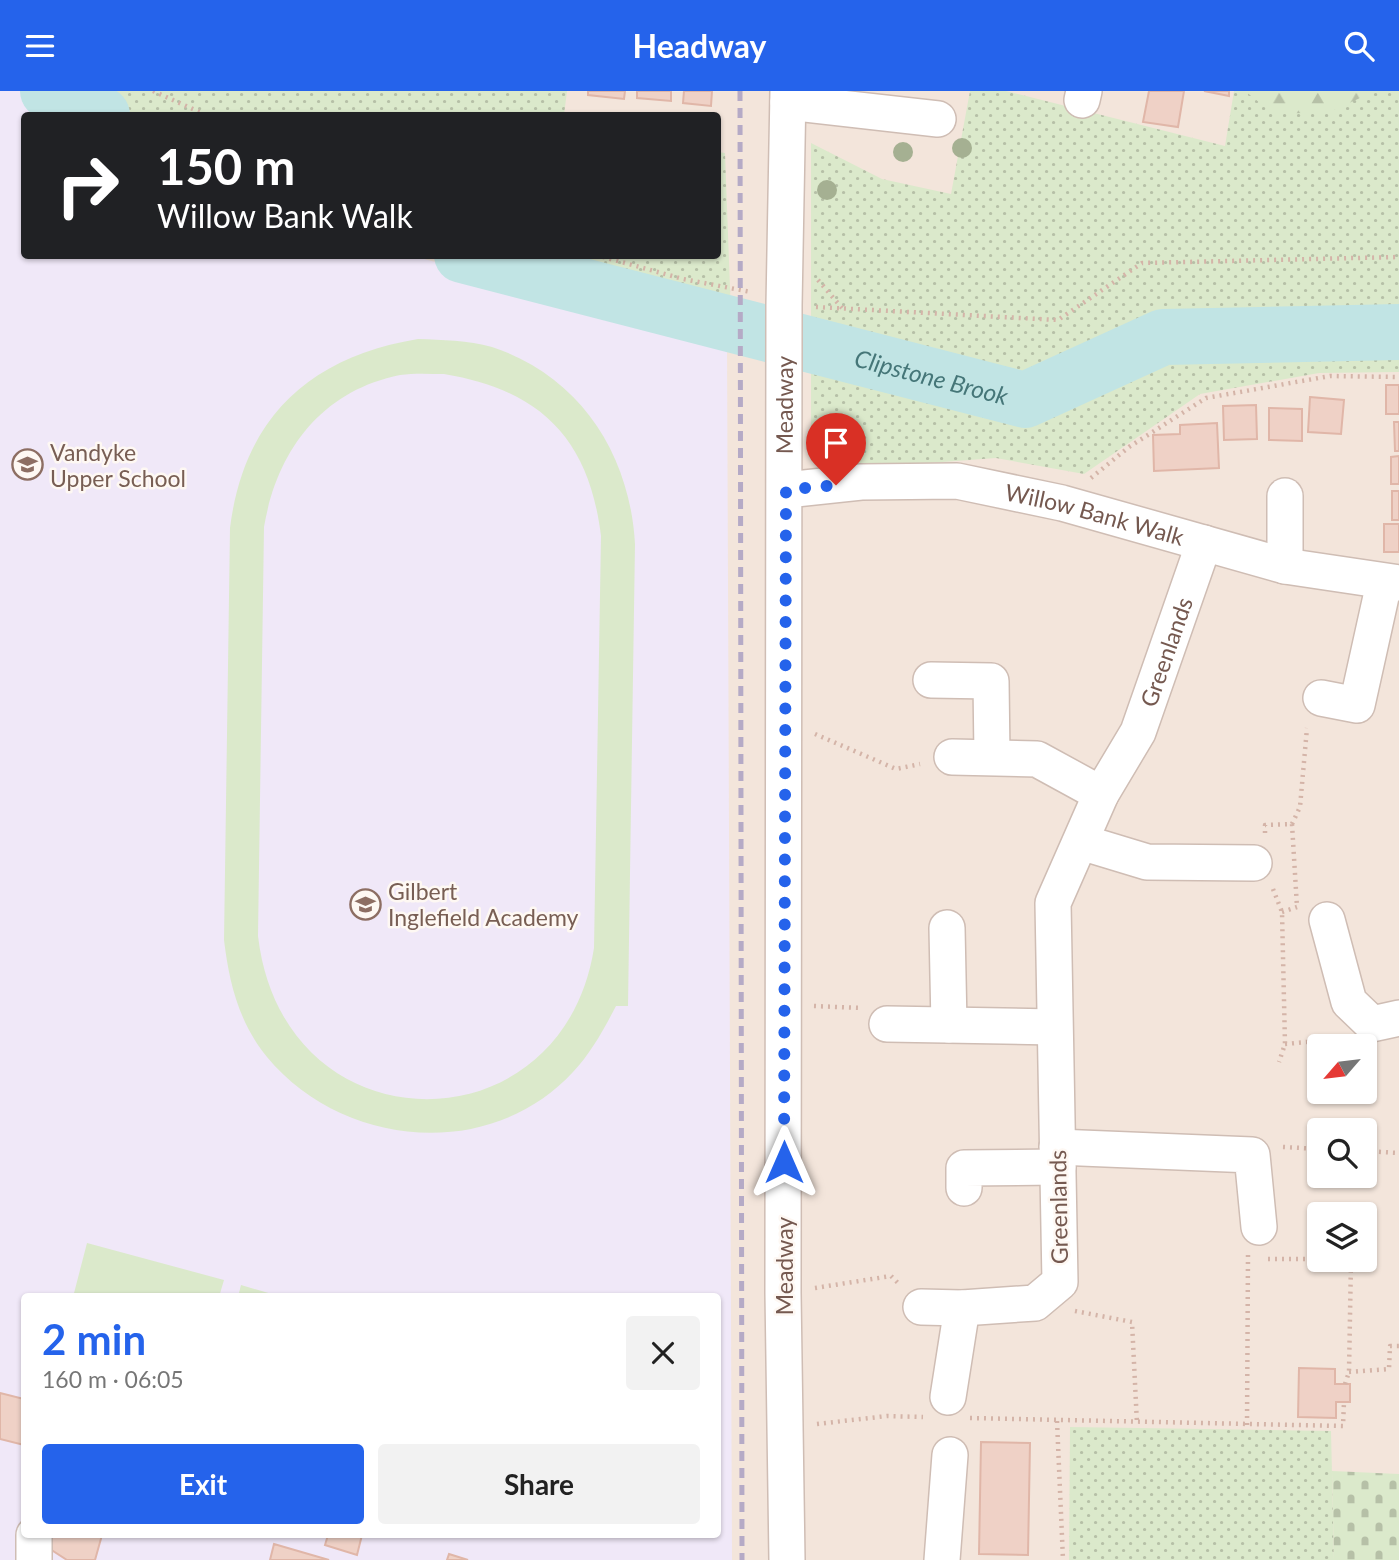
<!DOCTYPE html>
<meta charset="utf-8">
<style>
body{margin:0;font-family:Lato,sans-serif;background:#f2f2f2;color:#222;height:100vh;display:flex;flex-direction:column;font-size:26px;white-space:nowrap}
*{box-sizing:border-box;margin:0}
p{font-size:23px;color:#767676}
.icon{flex:none;width:38px;height:38px;fill:none;stroke:currentColor;stroke-width:2;stroke-linecap:round;stroke-linejoin:round}
.map{position:relative;flex:1;overflow:hidden}
.sheet{position:absolute;left:21px;top:1202px;width:700px;height:245px;display:flex;flex-direction:column;background:#fff;border-radius:7px;box-shadow:0 2px 5px #0004}
.sheet>*{flex:none}
.hud{position:absolute;left:21px;top:21px;width:700px;height:147px;border-radius:7px;box-shadow:0 2px 5px #0004;background:#202124;color:#fff;overflow:hidden}
.needle{width:46px;rotate:242deg}
.tools{position:absolute;left:1307px;top:943px;display:grid;gap:14px}
.tools a{display:grid;place-items:center;width:70px;height:70px;border-radius:7px;background:#fff;box-shadow:0 2px 5px #0004;font-size:35px}
.pin{position:absolute;display:grid;place-items:center;width:60px;height:60px;color:#fff;margin:-72px -30px;border-radius:50% 50% 50% 0;rotate:-45deg;box-shadow:0 0 7px #0007}
.pin .icon{rotate:45deg}
.me{position:absolute;width:77px;margin:-38px;rotate:0deg;stroke-linejoin:round;filter:drop-shadow(0 0 5px #0008)}
.turn{display:flex;align-items:center;gap:24px;height:147px;padding:0 21px;font-size:32px}
.turn .icon{width:91px;height:91px;stroke-width:2.5}
.turn b{display:block;font-size:49px;line-height:60px}
.round{display:grid;place-items:center;flex:none;width:74px;height:74px;border-radius:7px;background:#f2f2f2}
.overview{display:flex;align-items:center;justify-content:space-between;height:119px;padding:0 21px}
h1{font-size:42px;font-weight:700;line-height:52px;color:#2563eb}
.button{display:flex;gap:14px;margin-top:auto;padding:14px 21px}
.button a{flex:1;height:80px;border-radius:7px;background:#2563eb;color:#fff;font-size:28px;font-weight:700;line-height:80px;text-align:center}
.button a+a{background:#f2f2f2;color:#222}
header{display:flex;justify-content:space-between;align-items:center;height:91px;padding:0 21px;background:#2563eb;color:#fff;font-size:32px;font-weight:700}
.map>svg:first-child{display:block}
.residential{fill:#f3e5db;fill-rule:evenodd}
.education{fill:#f0e8f8;fill-rule:evenodd}
.grass{fill:url(#grass-dots)}
.forest{fill:url(#forest-firs)}
.cemetery{fill:url(#cemetery-stones)}
.garden{fill:#dbe9cb;fill-rule:evenodd}
.lines{fill:none;stroke-linecap:round;stroke-linejoin:round}
.river{stroke:#c1e4e4;stroke-width:56}
.building{fill:#efd1c6;stroke:#e0b6a8;stroke-width:2}
.minor-casing{stroke:#cfbdb4;stroke-width:38}
.path{stroke:#d4b4a8;stroke-width:4.5;stroke-dasharray:2 5;stroke-linecap:butt}
.minor{stroke:#fff;stroke-width:35}
.rail{stroke:#b5aac6;stroke-width:5;stroke-dasharray:10 7;stroke-linecap:butt}
.tree{fill:#a5b092}
.route{stroke:#2563eb;stroke-width:12;stroke-dasharray:0 21.6}
.labels{text-anchor:middle;dominant-baseline:central;stroke-width:5;stroke-linejoin:round;paint-order:stroke}
.street-label{font-size:23px;fill:#755950;stroke:#fef8f3}
.education-label{font-size:23px;fill:#785e54;stroke:#fef8f3;text-anchor:start}
.water-label{font-size:24px;font-style:italic;fill:#457678;stroke:#fef8f3}
</style>
<header><svg class="icon" aria-label="menu" viewBox="0 0 24 24"><path d="M4 6h16M4 12h16M4 18h16"/></svg>Headway<svg class="icon" aria-label="search" viewBox="0 0 24 24"><circle cx="10" cy="10" r="6"/><path d="M15 15l6 6"/></svg></header>
<div class="map">
<svg width="1399" height="1469" viewBox="0 0 1399 1469">
<defs>
<pattern id="grass-dots" width="8" height="8" patternUnits="userSpaceOnUse" patternTransform="scale(1.75)"><rect width="8" height="8" fill="#dbe9cb"/><path d="M2 2h.1M6 6h.1" fill="none" stroke="#b6c0a7" stroke-width="1.8" stroke-linecap="round"/></pattern>
<pattern id="forest-firs" width="22" height="20" patternUnits="userSpaceOnUse" patternTransform="scale(1.75)"><rect width="22" height="20" fill="#dbe9cb"/><path d="M5 1l3.5 6h-7zM16 11l3.5 6h-7z" fill="#b6c0a7"/></pattern>
<pattern id="cemetery-stones" width="16" height="16" patternUnits="userSpaceOnUse" patternTransform="scale(1.75)"><rect width="16" height="16" fill="#dbe9cb"/><path d="M2 7V4a2 2 0 0 1 4 0v3zM10 15v-3a2 2 0 0 1 4 0v3z" fill="#b6c0a7"/></pattern>
</defs>
<rect width="100%" height="100%" fill="#fbf4ec"/>
<path class="residential" d="M 0,0 L 1399,0 L 1399,1469 L 0,1469 ZM 24,24 L 718,24 L 718,164 L 24,164 ZM 1320,956 L 1365,956 L 1365,1001 L 1320,1001 ZM 1320,1040 L 1365,1040 L 1365,1085 L 1320,1085 ZM 1320,1124 L 1365,1124 L 1365,1169 L 1320,1169 ZM 24,1206 L 718,1206 L 718,1444 L 24,1444 Z"/>
<path class="education" d="M 0,0 L 24,0 L 75,24 L 24,24 L 24,164 L 413,165 L 727,249 L 732,1469 L 0,1469 ZM 24,1206 L 718,1206 L 718,1444 L 24,1444 Z"/>
<path class="grass" d="M 73,0 L 567,0 L 564,24 L 128,24 Z
M 970,0 L 1006,0 L 1225,55 L 1234,0 L 1399,0 L 1399,240 L 1163,245 L 1024,307 L 811,252 L 811,52 L 882,88 L 951,103 Z
M 718,61 L 725,62 L 731,224 L 501,165 L 718,164 Z
M 1399,243 L 1399,281 L 1319,282 L 1200,303 L 1084,383 L 996,367 L 835,379 L 811,358 L 811,256 L 1025,310 L 1163,248 Z
M 1070,1336 L 1331,1340 L 1334,1469 L 1069,1469 Z"/>
<path class="forest" d="M 1245,0 L 1375,0 L 1330,21 L 1274,23 Z"/>
<path class="cemetery" d="M 1332,1380 L 1399,1383 L 1399,1469 L 1334,1469 Z"/>
<path class="garden" d="M 418,248 C 442,249 468,249 492,256 C 580,285 630,363 635,453 L 628,915 L 616,915 C 604,938 591,962 573,981 C 490,1071 342,1057 267,966 C 239,932 229,891 224,849 L 230,437 C 244,326 310,266 418,248 ZM 444,283 C 540,299 589,347 601,445 L 594,857 C 562,1061 283,1060 258,845 L 264,436 C 277,360 321,300 400,284 C 414,282 430,283 444,283 Z
M 87,1152 L 224,1189 L 219,1206 L 73,1206 Z
M 241,1194 L 282,1206 L 238,1206 Z"/>
<g class="lines">
<g class="river">
<path d="M 48,0 L 102,24"/>
<path id="s1" d="M 462,164 L 1025,309 L 1163,246 L 1399,241"/>
</g>
</g>
<path class="building" d="M 588,0 L 625,0 L 624,8 L 588,4 Z
M 637,0 L 671,0 L 671,10 L 637,7 Z
M 684,0 L 712,0 L 711,15 L 683,12 Z
M 1149,0 L 1184,0 L 1178,36 L 1143,31 Z
M 1204,0 L 1229,0 L 1229,5 Z
M 1386,294 L 1399,294 L 1399,323 L 1386,323 Z
M 1310,306 L 1344,309 L 1341,343 L 1308,341 Z
M 1256,314 L 1257,348 L 1224,349 L 1223,315 Z
M 1269,317 L 1302,318 L 1302,350 L 1269,349 Z
M 1394,331 L 1399,331 L 1399,360 L 1395,360 Z
M 1217,332 L 1219,377 L 1154,380 L 1153,344 L 1180,343 L 1180,334 Z
M 1399,365 L 1399,393 L 1391,393 L 1391,366 Z
M 1392,400 L 1399,400 L 1399,429 L 1392,429 Z
M 1384,433 L 1399,433 L 1399,461 L 1384,461 Z
M 1299,1277 L 1335,1278 L 1335,1293 L 1350,1293 L 1350,1311 L 1336,1311 L 1336,1327 L 1298,1326 Z
M 0,1302 L 24,1308 L 24,1354 L 0,1348 Z
M 981,1351 L 1030,1352 L 1028,1464 L 979,1463 Z
M 50,1444 L 102,1444 L 95,1469 L 67,1469 L 47,1456 Z
M 328,1444 L 362,1444 L 357,1464 L 325,1454 Z
M 274,1453 L 329,1469 L 270,1469 Z
M 449,1463 L 468,1469 L 447,1469 Z"/>
<g class="lines">
<defs>
<g id="minor">
<path d="M 1082,9 L 1084,0"/>
<path d="M 788,11 L 938,28"/>
<path id="s2" d="M 786,399 L 861,391 L 957,390 L 1062,412 L 1285,475 L 1399,492"/>
<path d="M 1285,475 L 1285,405"/>
<path d="M 931,589 L 991,590 L 992,665"/>
<path d="M 1321,607 L 1357,614 L 1384,492"/>
<path d="M 952,666 L 1037,668 L 1101,703"/>
<path d="M 1081,751 L 1147,771 L 1254,772"/>
<path d="M 1327,829 L 1349,911 L 1372,933 L 1399,927"/>
<path d="M 947,837 L 949,934"/>
<path d="M 887,933 L 1054,936"/>
<path d="M 1057,1056 L 1252,1064 L 1259,1136"/>
<path d="M 964,1097 L 964,1077 L 1058,1076"/>
<path id="s3" d="M 921,1216 L 962,1217 L 1035,1212 L 1060,1191 L 1053,812 L 1101,703 L 1138,641 L 1204,452"/>
<path d="M 948,1306 L 962,1217"/>
<path d="M 34,1469 L 34,1444"/>
<path id="s4" d="M 787,1469 L 783,1202 L 784,214 L 788,0"/>
<path d="M 942,1469 L 950,1364"/>
</g>
</defs>
<use href="#minor" class="minor-casing"/>
<path class="path" d="M 153,0 L 206,24
M 596,164 L 683,188 L 751,201
M 818,189 L 842,217
M 816,216 L 1058,229 L 1142,172 L 1399,166
M 1091,387 L 1129,356 L 1206,307 L 1330,285 L 1399,286
M 815,643 L 896,678 L 920,673
M 1292,733 L 1297,816
M 1265,742 L 1265,734 L 1292,733 L 1300,716 L 1307,637
M 1273,798 L 1282,821 L 1285,953 L 1279,971
M 1282,821 L 1297,816
M 814,915 L 861,917
M 1285,953 L 1340,948
M 1283,1056 L 1320,1058
M 1365,1060 L 1399,1062
M 1268,1168 L 1316,1168
M 815,1197 L 891,1185 L 900,1194
M 1075,1220 L 1132,1231 L 1137,1333
M 1349,1281 L 1389,1278 L 1390,1255 L 1399,1255
M 1345,1293 L 1349,1281 L 1351,1169
M 970,1327 L 1343,1335 L 1344,1311
M 1057,1330 L 1063,1469
M 817,1333 L 887,1325 L 923,1326
M 1247,1334 L 1248,1164"/>
<use href="#minor" class="minor"/>
<path class="rail" d="M 740,0 L 742,1469"/>
</g>
<g class="tree">
<circle cx="962" cy="57" r="10"/>
<circle cx="903" cy="61" r="10"/>
<circle cx="827" cy="99" r="10"/>
</g>
<g class="lines">
<path class="route" d="M 784,1071 L 786,399 L 836,394"/>
</g>
<defs>
<symbol id="school-ring" viewBox="-11 -11 22 22"><circle r="9.5" fill="#fef8f3" stroke="#8d6e63" stroke-width="1.5"/><path d="M0-5L7-2L0 1L-7-2ZM-4 1L0 2.5L4 1V4Q0 6-4 4Z" fill="#8d6e63"/></symbol>
</defs>
<g fill-rule="evenodd">
<use href="#school-ring" x="10" y="356" width="35" height="35"/>
<use href="#school-ring" x="348" y="796" width="35" height="35"/>
</g>
<g class="labels">
<g class="street-label">
<text stroke="none"><textPath href="#s4" startOffset="1155">Meadway</textPath></text>
<text stroke="none"><textPath href="#s2" startOffset="313">Willow Bank Walk</textPath></text>
<text stroke="none"><textPath href="#s3" startOffset="802">Greenlands</textPath></text>
<text transform="translate(1058 1116) rotate(-91)">Greenlands</text>
<text transform="translate(784 1175) rotate(-90)">Meadway</text>
</g>
<g class="education-label">
<text x="50" y="361">Vandyke<tspan x="50" dy="26">Upper School</tspan></text>
<text x="388" y="800">Gilbert<tspan x="388" dy="26">Inglefield Academy</tspan></text>
</g>
<g class="water-label">
<text stroke="none"><textPath href="#s1" startOffset="485">Clipstone Brook</textPath></text>
</g>
</g>
</svg>
<div class="tools">
<a><svg class="needle" viewBox="-14 -14 28 28"><path d="M0-13l5 13h-10z" fill="#e53935"/><path d="M0 13l5-13h-10z" fill="#767676"/></svg></a>
<a><svg class="icon" aria-label="search" viewBox="0 0 24 24"><circle cx="10" cy="10" r="6"/><path d="M15 15l6 6"/></svg></a>
<a><svg class="icon" aria-label="layers" viewBox="0 0 24 24"><path d="M12 4l9 5-9 5-9-5zM3 14l9 5 9-5"/></svg></a>
</div>
<div class="pin" style="left:836px;top:394px;background:#d93025"><svg class="icon" aria-label="arrive" viewBox="0 0 24 24"><path d="M6 21V4h12l-3 4 3 4H6"/></svg></div>
<svg class="me" style="left:784px;top:1071px" viewBox="-20 -20 40 40"><path d="M0-17L14 15 0 8-14 15z" fill="#2563eb" stroke="#fff" stroke-width="4"/></svg>
<div class="hud">
<div class="turn"><svg class="icon" aria-label="right" viewBox="0 0 24 24"><path d="M7 20v-9h11M14 6l5 5-5 5"/></svg><div><b>150 m</b>Willow Bank Walk</div></div>
</div>
<section class="sheet">
<div class="overview"><div><h1>2 min</h1><p>160 m · 06:05</p></div><a class="round"><svg class="icon" aria-label="close" viewBox="0 0 24 24"><path d="M6 6l12 12M18 6L6 18"/></svg></a></div>
<div class="button"><a>Exit</a><a>Share</a></div>
</section>
</div>
